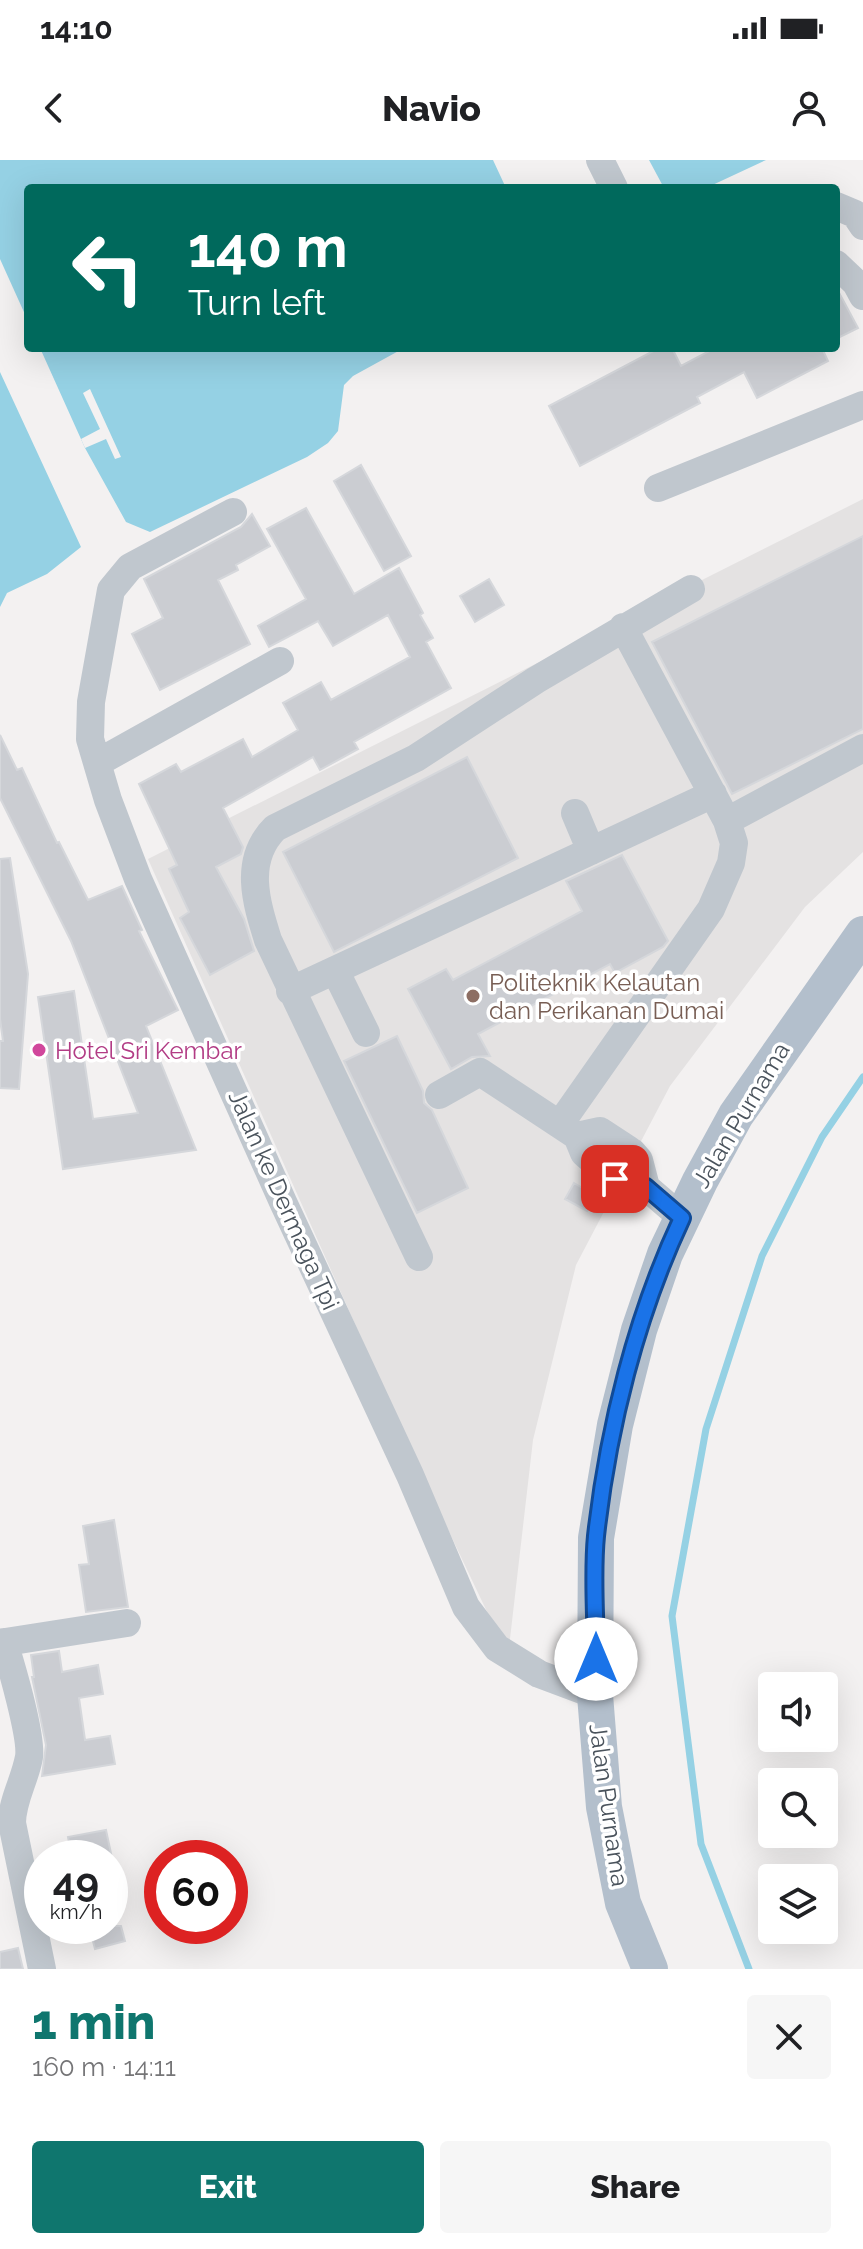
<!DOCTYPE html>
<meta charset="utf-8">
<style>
body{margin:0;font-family:Raleway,sans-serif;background:#f6f6f6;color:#202124;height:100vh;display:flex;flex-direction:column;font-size:30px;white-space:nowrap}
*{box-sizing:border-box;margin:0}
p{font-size:26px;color:#757577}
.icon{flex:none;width:44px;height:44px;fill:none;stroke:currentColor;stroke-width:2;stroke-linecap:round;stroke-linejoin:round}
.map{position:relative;height:1809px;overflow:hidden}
.panel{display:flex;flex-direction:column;background:#fff;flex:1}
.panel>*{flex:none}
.banner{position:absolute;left:24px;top:24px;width:816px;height:168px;border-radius:8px;box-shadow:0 8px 32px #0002;background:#00695c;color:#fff;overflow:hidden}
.fabs{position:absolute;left:758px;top:1512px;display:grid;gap:16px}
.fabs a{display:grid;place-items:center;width:80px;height:80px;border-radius:8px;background:#fff;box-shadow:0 8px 32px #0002;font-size:40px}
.speed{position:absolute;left:24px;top:1680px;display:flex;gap:16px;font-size:40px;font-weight:700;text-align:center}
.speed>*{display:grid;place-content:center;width:104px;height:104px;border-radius:50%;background:#fff;box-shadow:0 8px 32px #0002;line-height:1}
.speed small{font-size:20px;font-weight:400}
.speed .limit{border:12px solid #d22;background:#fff;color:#111}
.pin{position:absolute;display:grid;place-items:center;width:68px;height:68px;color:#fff;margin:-34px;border-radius:16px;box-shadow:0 4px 12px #0006}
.me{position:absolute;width:88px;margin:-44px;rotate:0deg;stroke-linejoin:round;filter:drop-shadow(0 0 6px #0008)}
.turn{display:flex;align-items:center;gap:28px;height:168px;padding:0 32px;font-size:36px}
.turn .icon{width:104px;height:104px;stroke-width:2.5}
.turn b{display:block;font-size:56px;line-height:68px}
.round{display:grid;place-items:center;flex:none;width:84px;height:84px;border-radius:8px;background:#f6f6f6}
.head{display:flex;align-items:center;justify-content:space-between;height:136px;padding:0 32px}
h1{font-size:48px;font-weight:800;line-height:60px;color:#0f766e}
.primary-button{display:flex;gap:16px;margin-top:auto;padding:16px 32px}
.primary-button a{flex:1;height:92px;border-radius:8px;background:#0f766e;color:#fff;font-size:32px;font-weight:800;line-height:92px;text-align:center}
.primary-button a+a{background:#f6f6f6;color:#202124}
.status{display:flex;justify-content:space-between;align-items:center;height:56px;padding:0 40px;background:#fff;direction:ltr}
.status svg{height:22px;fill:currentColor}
header{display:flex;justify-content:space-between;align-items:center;height:104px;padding:0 32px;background:#fff;font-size:36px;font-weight:800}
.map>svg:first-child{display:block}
.education{fill:#e4e2e2}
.water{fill:#95d1e4}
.pier{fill:#f3f1f1}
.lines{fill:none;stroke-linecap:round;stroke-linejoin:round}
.stream{stroke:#95d1e4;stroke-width:7}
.building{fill:#cbcdd2;stroke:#d5d7db;stroke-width:2}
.minor{stroke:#c0c7ce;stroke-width:28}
.major{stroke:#b3bfcc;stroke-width:36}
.route-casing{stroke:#114b97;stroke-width:20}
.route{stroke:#1a73e8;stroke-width:14}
.education-dot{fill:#8d6e63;stroke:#fff;stroke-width:3}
.hotel-dot{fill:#d1479c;stroke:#fff;stroke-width:3}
.labels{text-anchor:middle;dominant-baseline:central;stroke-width:7;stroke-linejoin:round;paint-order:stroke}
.education-label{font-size:24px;fill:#785e54;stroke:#fff;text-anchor:start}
.hotel-label{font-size:24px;fill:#b23c85;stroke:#fff;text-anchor:start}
.street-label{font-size:24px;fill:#4a535c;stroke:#fff}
</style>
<div class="status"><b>14:10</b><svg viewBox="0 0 49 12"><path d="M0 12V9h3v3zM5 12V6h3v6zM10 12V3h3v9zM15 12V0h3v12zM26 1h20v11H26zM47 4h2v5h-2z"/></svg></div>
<header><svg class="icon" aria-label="back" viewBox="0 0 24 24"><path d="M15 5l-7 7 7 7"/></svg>Navio<svg class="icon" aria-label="person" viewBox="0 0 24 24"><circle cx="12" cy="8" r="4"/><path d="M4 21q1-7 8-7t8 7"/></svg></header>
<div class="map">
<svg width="863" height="1809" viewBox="0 0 863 1809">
<rect width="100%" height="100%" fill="#f3f1f1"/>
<path class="education" d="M 863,339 L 863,692 L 805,747 L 670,926 L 576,1105 L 533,1280 L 508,1496 L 424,1319 L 148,699 Z"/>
<path class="water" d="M 0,0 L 493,0 L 506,28 L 28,28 L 28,161 L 0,99 Z
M 649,0 L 766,0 L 706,28 L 664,28 Z
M 40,188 L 404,188 L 353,216 L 344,225 L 338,271 L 328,283 L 307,297 L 150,372 L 126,362 L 85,288 Z
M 0,212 L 81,387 L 47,414 L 7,433 L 0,447 Z"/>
<path class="pier" d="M 90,229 L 121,297 L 115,299 L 106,279 L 85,288 L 81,279 L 100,269 L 83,233 Z"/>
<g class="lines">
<path class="stream" d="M 749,1809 L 701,1684 L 672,1456 L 706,1269 L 762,1096 L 822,977 L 863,917"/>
</g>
<path class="building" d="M 836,127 L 858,168 L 836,179 Z
M 659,188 L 672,188 L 681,206 L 715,188 L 822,188 L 828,201 L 757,238 L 744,212 L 697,237 L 700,243 L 580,306 L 549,246 Z
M 361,305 L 411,396 L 384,411 L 334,321 Z
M 306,348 L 354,434 L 399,408 L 423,453 L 420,455 L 433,478 L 426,482 L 451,528 L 354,582 L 358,589 L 320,610 L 313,597 L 223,648 L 243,687 L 241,694 L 216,707 L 244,759 L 254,791 L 210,815 L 180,758 L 189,752 L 169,709 L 177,705 L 139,624 L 176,604 L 181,612 L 243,579 L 252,597 L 298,570 L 283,543 L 321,522 L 331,540 L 410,497 L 388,455 L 333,486 L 318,461 L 269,487 L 258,466 L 306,439 L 267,369 Z
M 252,354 L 270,386 L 236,405 L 238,410 L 218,420 L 250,484 L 160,530 L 132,474 L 163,458 L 144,419 L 241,367 Z
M 863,376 L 863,569 L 732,634 L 652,482 Z
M 489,419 L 504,445 L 475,462 L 460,436 Z
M 0,575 L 17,610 L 22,608 L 57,683 L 59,682 L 88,740 L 122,726 L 142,770 L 139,771 L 178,850 L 146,866 L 196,990 L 63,1009 L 38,837 L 74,831 L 93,959 L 138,953 L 71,781 L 0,638 Z
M 467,597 L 518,698 L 334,792 L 283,692 Z
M 622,695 L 668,781 L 663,787 L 615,813 L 610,804 L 478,874 L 490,896 L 472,897 L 451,909 L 408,829 L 446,809 L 453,820 L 582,751 L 566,721 Z
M 10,698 L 28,814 L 19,929 L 0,928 L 0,881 L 3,881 L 0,859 L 0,699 Z
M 397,876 L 423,931 L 424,943 L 432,950 L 468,1028 L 417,1053 L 344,901 Z
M 574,1023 L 596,1036 L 587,1051 L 565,1039 Z
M 114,1360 L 128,1447 L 86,1452 L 79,1405 L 89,1404 L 83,1366 Z
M 59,1491 L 62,1512 L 98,1505 L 103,1534 L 79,1538 L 85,1580 L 110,1576 L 115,1604 L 42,1616 L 46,1585 L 32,1517 L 34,1517 L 31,1495 Z
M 106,1670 L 112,1698 L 72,1698 L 68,1677 Z
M 89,1766 L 121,1766 L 125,1781 L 95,1789 Z
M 18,1788 L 23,1809 L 0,1809 L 0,1792 Z"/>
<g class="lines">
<path class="minor" d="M 600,0 L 614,28
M 836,46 L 855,54 L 863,66
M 836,104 L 856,123 L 863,136
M 658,328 L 863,245
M 233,352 L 130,407 L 111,430 L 91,542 L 90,579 L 108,640 L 138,719 L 283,1042 L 410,1315 L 466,1447 L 497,1488 L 539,1514 L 595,1535
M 97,603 L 280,501
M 575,653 L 591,691
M 727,661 L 863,588
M 335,810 L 366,873
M 290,831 L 713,634
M 439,935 L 480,912 L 577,976
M 560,964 L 711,749 L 731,703 L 734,683 L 727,661 L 623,467
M 611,1017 L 584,993 L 577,976 L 600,971 L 629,990
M 615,1019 L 646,1027 L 639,1000 L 632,992
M 646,1027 L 682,1058
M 419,1097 L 268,780 C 256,742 243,700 275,668 L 416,598 L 536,520 L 691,429
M 4,1482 C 11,1505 32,1577 29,1597 C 25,1620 12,1640 12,1663 L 42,1809
M 0,1483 L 127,1463"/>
<path class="major" d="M 650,1809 L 623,1743 L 604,1647 L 595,1535 L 596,1378 L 615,1265 L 639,1170 L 665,1094 L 700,1021 L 736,955 L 863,774"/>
</g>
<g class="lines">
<defs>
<path id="route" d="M 596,1499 C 596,1459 592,1416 596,1376 C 608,1268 636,1156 682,1058 L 646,1027 L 620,1023 L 615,1019"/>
</defs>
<use href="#route" class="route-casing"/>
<use href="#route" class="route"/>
</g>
<circle class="education-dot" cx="473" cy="836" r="8"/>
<circle class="hotel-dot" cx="39" cy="890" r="8"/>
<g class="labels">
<g class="education-label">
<text x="489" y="822">Politeknik Kelautan<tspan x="489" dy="28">dan Perikanan Dumai</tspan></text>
</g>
<g class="hotel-label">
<text x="55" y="890">Hotel Sri Kembar</text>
</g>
<g class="street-label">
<text transform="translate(741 955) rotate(-59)">Jalan Purnama</text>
<text transform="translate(284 1040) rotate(66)">Jalan ke Dermaga Tpi</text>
<text transform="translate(609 1645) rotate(82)">Jalan Purnama</text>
</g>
</g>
</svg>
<div class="fabs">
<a><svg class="icon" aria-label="sound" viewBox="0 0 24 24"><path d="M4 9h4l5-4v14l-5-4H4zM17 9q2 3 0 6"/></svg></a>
<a><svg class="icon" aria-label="search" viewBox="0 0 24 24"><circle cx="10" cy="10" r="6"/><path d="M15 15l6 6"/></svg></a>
<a><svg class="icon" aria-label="layers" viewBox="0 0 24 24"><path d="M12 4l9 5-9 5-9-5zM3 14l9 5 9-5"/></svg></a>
</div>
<div class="speed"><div>49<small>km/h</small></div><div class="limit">60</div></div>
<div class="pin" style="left:615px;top:1019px;background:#d93025"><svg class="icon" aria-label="arrive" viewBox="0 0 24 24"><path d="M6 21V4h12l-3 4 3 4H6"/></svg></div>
<svg class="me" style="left:596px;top:1499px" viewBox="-20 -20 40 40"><circle r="19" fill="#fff"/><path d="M0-13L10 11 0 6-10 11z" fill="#1a73e8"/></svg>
<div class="banner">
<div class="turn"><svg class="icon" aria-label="left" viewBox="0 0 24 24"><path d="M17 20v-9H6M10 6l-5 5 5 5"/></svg><div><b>140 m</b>Turn left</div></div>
</div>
</div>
<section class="panel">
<div class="head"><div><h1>1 min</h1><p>160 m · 14:11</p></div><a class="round"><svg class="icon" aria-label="close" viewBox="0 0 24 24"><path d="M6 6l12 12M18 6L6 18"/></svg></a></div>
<div class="primary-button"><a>Exit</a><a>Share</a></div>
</section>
